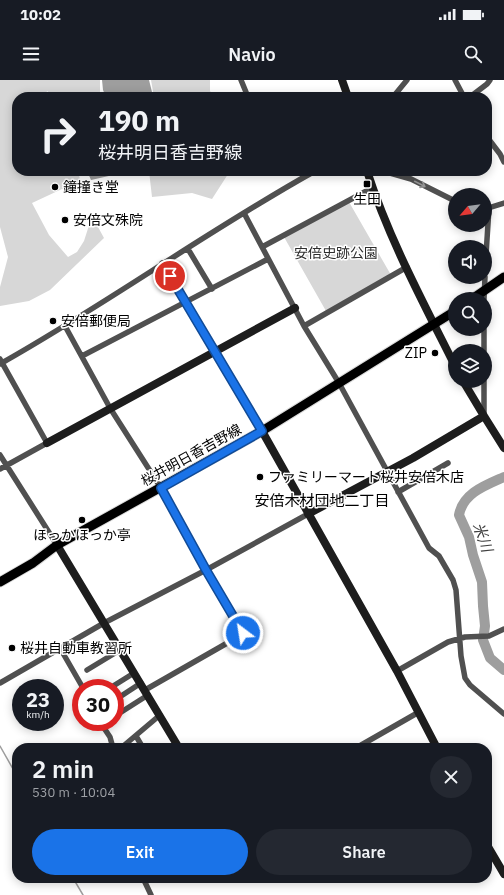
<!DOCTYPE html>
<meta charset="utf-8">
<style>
body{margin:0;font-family:"IBM Plex Sans","Noto Sans JP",sans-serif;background:#242831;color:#f1f3f6;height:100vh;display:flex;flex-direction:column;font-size:15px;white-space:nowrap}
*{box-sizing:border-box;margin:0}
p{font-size:13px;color:#9ea1a6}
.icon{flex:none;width:22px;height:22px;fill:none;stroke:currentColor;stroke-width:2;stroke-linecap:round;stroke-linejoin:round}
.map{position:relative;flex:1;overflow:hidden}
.side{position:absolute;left:12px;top:663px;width:480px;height:140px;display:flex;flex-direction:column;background:#171b24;border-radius:16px;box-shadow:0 2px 10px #0003}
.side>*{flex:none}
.hud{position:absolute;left:12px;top:12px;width:480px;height:84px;border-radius:16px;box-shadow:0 2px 10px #0003;background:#171b24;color:#f1f3f6;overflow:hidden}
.needle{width:26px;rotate:241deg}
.buttons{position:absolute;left:448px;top:108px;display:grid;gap:8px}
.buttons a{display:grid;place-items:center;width:44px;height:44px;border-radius:50%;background:#171b24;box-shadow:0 2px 10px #0003;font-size:20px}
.speed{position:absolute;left:12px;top:599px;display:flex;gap:8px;font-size:20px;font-weight:700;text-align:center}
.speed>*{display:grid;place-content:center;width:52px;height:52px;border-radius:50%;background:#171b24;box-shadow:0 2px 10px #0003;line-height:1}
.speed small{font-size:10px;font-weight:400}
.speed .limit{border:6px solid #d22;background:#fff;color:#111}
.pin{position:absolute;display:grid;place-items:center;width:34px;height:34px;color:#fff;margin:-17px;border:2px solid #fff;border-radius:50%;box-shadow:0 1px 4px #0007}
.me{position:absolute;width:44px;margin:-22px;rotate:329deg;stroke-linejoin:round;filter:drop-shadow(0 0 3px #0008)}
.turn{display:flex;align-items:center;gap:14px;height:84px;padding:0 20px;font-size:18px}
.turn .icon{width:52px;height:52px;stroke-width:2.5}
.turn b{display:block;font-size:28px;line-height:34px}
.round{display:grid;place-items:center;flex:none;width:42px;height:42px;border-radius:21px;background:#242831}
.summary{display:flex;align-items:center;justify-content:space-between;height:68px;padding:0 20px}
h1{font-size:24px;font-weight:600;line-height:30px}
.action{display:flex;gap:8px;margin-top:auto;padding:8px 20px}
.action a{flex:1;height:46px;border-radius:24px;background:#1a73e8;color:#fff;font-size:16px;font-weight:600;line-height:46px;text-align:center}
.action a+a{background:#242831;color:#f1f3f6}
.status{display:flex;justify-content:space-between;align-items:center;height:28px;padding:0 20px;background:#171b24;direction:ltr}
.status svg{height:11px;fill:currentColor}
header{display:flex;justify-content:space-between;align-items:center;height:52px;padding:0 20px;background:#171b24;font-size:18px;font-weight:600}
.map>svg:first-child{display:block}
.green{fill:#d7d7d7}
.water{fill:#9e9e9e}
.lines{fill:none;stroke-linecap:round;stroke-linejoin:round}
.stream{stroke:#9e9e9e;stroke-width:1.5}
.river{stroke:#9e9e9e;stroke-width:10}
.primary-casing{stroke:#dbdbdb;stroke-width:11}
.street{stroke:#505050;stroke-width:5.5}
.secondary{stroke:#1d1d1d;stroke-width:8}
.primary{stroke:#000;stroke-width:9}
.oneway{stroke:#969696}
.route-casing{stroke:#114b97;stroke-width:10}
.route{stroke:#1a73e8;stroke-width:7}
.poi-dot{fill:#000;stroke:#fff;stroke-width:1.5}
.labels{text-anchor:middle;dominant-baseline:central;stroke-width:3;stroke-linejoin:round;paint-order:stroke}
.poi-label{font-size:14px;fill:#000;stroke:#fff;text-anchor:start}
.park-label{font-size:14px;fill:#2e2e2e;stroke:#fff}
.street-label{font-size:14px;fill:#000;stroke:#fff}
.neighbourhood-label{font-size:15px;fill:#000;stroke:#fff}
.water-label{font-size:15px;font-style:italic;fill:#3f3f3f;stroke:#fff}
</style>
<div class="status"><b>10:02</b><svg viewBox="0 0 49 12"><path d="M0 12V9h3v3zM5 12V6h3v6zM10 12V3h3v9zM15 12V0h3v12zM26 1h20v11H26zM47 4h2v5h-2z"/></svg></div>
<header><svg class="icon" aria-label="menu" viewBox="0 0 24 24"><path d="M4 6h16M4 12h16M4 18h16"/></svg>Navio<svg class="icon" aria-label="search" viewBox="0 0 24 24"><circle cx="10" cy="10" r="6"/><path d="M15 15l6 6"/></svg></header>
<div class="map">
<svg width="504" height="815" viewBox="0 0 504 815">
<rect width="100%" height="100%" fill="#fff"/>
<path class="green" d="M 0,0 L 100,0 L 100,17 L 56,17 L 47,11 L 45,17 L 17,17 L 17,91 L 45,91 L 47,96 L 62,95 L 66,91 L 76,91 C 84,100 78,106 69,110 L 62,109 L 32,123 L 49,155 L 68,177 L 77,172 L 84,161 L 92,136 L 104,158 L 50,210 L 29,221 L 0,226 L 0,207 L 8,177 L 0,147 Z
M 151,0 L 210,0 L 210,11 L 214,17 L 154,17 Z
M 149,91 L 230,91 L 212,119 L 192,113 L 152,117 Z
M 349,122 L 391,195 L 326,231 L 284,157 Z"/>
<path class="water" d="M 102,0 L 149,0 L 153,16 L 106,17 L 103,10 Z
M 87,91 L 131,91 L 91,100 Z"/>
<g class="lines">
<path class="stream" d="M 0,666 L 17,696
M 73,798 L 83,815"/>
<path class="river" d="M 504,397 C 486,405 463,413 459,435 L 469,457 L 473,475 L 482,502 L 483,526 L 485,546 L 483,560 L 490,578 L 504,590"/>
<defs>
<path id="primary" d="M 472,219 L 504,197
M 0,502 L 33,483 L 57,465 L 262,351 L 455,231"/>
</defs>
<use href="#primary" class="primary-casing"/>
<path class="street" d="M 241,0 L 248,17
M 455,0 L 464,17
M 393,17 L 407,0
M 470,17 L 487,4 L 490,0
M 487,57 L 500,74 L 504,82
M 383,91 L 411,99 L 455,121
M 485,129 L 504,123
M 244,133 L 304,246 L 339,303 L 429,468 L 439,476 L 453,500 L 456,510 L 461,576 L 465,598 L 470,605 L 504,634
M 262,167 L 372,108
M 188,169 L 212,209
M 162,183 L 262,351
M 485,191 L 489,128
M 484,219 L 485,197
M 65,246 L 110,328 L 161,408 L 206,490 L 243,554 L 145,610
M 304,246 L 407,187
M 484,249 L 484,271
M 82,276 L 268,179
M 0,279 L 47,363 L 0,389
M 0,284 C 107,224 207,151 315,91
M 484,301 L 484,336
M 0,375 L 57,465
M 398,412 L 448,383
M 60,568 L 83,608
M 87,590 L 120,570
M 397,591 L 448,562 L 465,557 L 489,556 L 504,549
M 0,603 L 104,543 L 206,490 L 308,434
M 110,608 L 134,593
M 115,620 L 141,603
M 115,636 L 148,615
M 100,642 L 110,657 L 113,668
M 136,656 L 143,668
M 121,668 L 160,635
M 356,668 L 419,632
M 143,798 L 151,815"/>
<path class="secondary" d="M 342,0 L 348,17
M 367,91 C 389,159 423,222 455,286
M 484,336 L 504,368
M 262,351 L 397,591 L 437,668
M 47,363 L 295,228
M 308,434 L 413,378 L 484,336 L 463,301
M 57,465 L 179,668
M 487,765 L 504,794"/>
<use href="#primary" class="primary"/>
</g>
<defs><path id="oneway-shaft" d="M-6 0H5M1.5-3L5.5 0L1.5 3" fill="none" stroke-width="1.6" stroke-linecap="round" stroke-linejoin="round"/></defs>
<use class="oneway" href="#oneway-shaft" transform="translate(420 104) rotate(27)"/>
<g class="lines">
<defs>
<path id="route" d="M 170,196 L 262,351 L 161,408 L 206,490 L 243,553"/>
</defs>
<use href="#route" class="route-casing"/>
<use href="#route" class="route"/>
</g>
<g class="poi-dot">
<rect x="363" y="100" width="8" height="8" rx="2"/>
<circle cx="55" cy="107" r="4"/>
<circle cx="65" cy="140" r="4"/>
<circle cx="53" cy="241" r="4"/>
<circle cx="435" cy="273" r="4"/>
<circle cx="260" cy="397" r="4"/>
<circle cx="82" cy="440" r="4"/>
<circle cx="12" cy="568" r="4"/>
</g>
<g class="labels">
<g class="poi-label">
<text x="63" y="107">鐘撞き堂</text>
<text x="367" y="119" text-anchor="middle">生田</text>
<text x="73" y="140">安倍文殊院</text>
<text x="61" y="241">安倍郵便局</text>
<text x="427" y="273" text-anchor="end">ZIP</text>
<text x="268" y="397">ファミリーマート桜井安倍木店</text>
<text x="82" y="455" text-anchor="middle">ほっかほっか亭</text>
<text x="20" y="568">桜井自動車教習所</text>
</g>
<g class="park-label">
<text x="336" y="173">安倍史跡公園</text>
</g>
<g class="street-label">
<text transform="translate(191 375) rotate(-29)">桜井明日香吉野線</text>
</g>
<g class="neighbourhood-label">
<text x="322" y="420">安倍木材団地二丁目</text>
</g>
<g class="water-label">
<text transform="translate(483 457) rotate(70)">米川</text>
</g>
</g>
</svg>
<div class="buttons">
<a><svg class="needle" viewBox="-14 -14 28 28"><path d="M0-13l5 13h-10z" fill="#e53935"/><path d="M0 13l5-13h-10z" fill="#9ea1a6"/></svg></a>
<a><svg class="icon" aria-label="sound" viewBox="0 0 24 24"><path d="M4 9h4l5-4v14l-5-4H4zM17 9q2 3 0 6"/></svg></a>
<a><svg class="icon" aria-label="search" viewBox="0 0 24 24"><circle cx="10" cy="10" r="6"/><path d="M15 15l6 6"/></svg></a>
<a><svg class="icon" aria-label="layers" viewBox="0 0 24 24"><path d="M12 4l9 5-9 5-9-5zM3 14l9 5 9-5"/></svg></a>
</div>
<div class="speed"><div>23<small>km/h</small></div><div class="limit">30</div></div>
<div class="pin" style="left:170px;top:196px;background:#d93025"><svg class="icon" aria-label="arrive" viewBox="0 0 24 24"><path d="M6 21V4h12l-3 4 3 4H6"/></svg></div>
<svg class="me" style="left:243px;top:553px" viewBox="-20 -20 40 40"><circle r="17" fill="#1a73e8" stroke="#fff" stroke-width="3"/><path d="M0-11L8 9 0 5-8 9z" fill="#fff"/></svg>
<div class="hud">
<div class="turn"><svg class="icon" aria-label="right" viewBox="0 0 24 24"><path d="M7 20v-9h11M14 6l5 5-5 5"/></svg><div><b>190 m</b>桜井明日香吉野線</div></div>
</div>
<section class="side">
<div class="summary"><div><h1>2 min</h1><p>530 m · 10:04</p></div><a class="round"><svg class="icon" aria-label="close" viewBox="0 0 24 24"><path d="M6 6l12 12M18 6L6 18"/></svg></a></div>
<div class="action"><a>Exit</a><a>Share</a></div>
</section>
</div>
